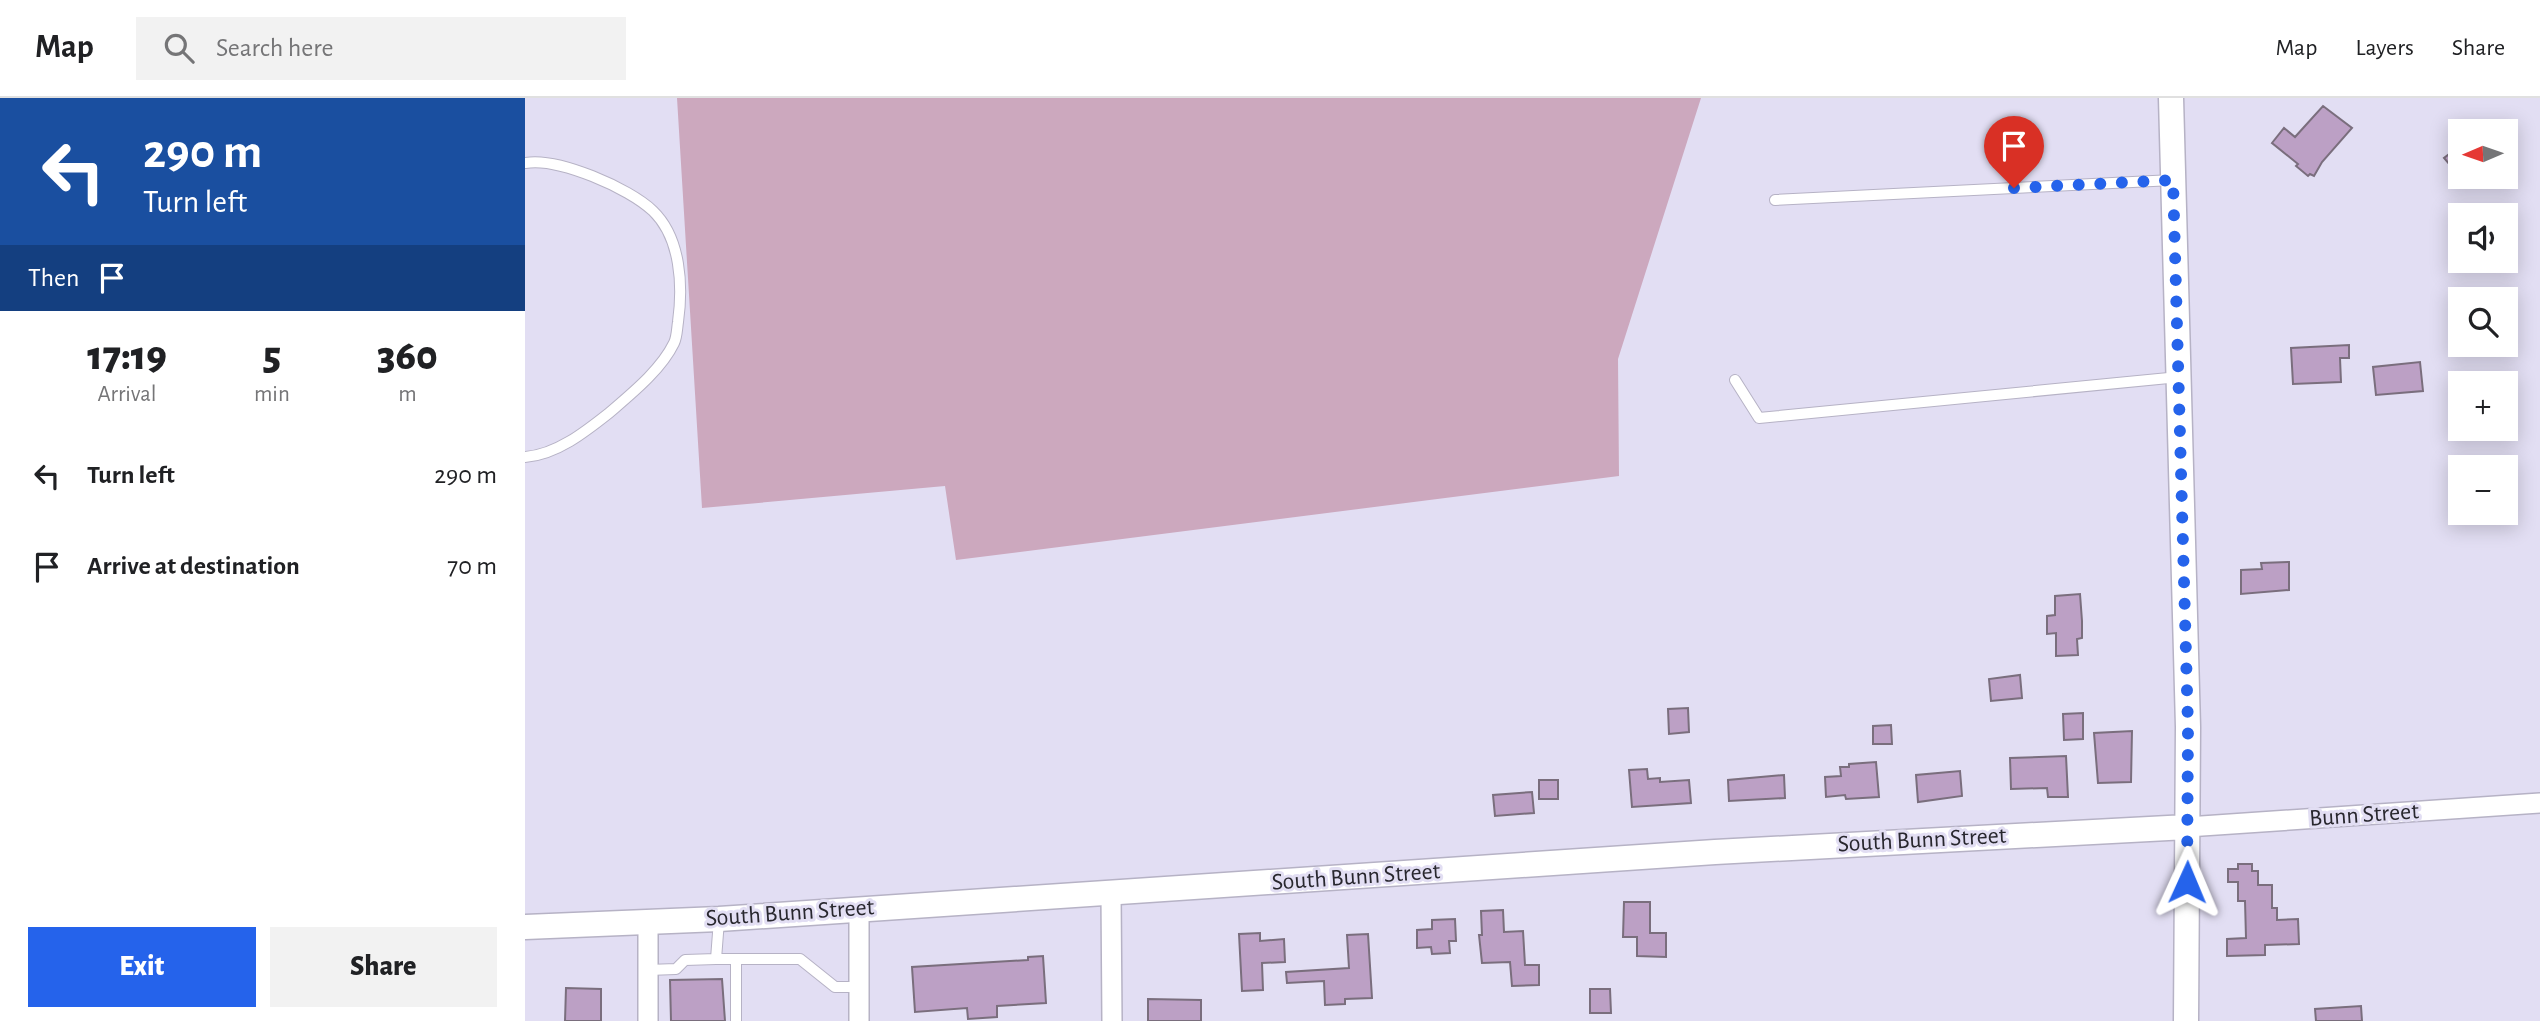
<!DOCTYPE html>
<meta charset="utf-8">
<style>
body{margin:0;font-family:"Alegreya Sans",sans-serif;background:#f2f2f2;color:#202124;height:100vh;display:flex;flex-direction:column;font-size:26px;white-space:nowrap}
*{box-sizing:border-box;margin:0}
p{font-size:23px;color:#757577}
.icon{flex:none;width:38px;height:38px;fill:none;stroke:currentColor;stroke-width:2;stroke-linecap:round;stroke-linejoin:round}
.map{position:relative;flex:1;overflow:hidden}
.side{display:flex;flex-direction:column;background:#fff;width:525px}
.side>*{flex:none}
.guide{background:#1a4fa0;color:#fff;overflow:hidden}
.needle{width:46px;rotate:268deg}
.buttons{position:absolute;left:1923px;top:21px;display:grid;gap:14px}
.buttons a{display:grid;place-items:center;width:70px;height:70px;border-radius:0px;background:#fff;box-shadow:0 4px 18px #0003;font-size:35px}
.pin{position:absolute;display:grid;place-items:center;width:60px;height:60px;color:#fff;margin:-72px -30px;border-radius:50% 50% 50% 0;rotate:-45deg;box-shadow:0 0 7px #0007}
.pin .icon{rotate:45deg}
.me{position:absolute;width:77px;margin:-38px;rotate:1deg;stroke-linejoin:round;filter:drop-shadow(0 0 5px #0008)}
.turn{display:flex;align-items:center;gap:24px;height:147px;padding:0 28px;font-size:32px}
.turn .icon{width:91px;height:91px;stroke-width:2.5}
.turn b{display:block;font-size:49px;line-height:60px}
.then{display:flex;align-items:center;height:66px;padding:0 28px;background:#0003;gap:14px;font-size:26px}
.eta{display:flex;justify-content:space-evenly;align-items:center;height:119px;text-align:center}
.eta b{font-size:42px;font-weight:800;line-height:49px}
.button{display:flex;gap:14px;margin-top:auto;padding:14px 28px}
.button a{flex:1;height:80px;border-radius:0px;background:#2563eb;color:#fff;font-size:28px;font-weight:800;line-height:80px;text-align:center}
.button a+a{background:#f2f2f2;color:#202124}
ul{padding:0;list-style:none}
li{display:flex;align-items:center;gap:21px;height:91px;padding:0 28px}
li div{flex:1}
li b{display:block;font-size:26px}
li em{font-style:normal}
header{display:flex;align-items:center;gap:42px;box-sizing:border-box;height:98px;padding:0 35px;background:#fff;border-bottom:2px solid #e0e0e0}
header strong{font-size:33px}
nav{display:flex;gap:38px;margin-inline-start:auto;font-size:24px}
.search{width:490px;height:63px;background:#f2f2f2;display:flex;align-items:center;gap:18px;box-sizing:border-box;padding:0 24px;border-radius:0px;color:#757577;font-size:26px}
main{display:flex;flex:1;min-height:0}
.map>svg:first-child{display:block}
.green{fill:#cca8be}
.building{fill:#bca0c5;stroke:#7a6e7d;stroke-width:2}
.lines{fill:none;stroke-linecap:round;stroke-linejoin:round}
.service-casing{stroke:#b6b2c5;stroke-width:12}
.minor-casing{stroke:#b6b2c5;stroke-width:22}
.tertiary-casing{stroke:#b6b2c5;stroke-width:27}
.service{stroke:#fff;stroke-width:10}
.minor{stroke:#fff;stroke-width:19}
.tertiary{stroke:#fff;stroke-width:24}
.route{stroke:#2563eb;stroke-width:12;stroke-dasharray:0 21.6}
.labels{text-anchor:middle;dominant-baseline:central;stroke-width:6;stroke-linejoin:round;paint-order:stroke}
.street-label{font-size:24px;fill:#28272e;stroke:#e2def3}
</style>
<header>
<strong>Map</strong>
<div class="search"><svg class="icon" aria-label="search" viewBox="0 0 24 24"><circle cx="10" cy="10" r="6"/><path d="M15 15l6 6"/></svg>Search here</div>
<nav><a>Map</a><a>Layers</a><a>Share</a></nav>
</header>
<main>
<section class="side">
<div class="guide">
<div class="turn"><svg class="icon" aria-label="left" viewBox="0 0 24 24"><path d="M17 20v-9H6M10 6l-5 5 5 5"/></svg><div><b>290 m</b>Turn left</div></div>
<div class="then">Then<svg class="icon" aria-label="arrive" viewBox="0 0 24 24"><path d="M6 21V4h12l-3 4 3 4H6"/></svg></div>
</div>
<div class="eta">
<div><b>17:19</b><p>Arrival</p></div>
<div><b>5</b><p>min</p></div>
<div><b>360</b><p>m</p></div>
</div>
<ul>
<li><svg class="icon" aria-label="left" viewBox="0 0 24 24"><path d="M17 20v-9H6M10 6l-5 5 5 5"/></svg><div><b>Turn left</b></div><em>290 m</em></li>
<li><svg class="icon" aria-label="arrive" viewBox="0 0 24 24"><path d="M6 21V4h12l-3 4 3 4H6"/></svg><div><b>Arrive at destination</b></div><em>70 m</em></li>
</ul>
<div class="button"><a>Exit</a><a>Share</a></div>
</section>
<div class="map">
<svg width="2015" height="923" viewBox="0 0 2015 923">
<rect width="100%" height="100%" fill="#e2def3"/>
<path class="green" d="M 152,0 L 1176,0 L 1093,261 L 1094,378 L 431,462 L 420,388 L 177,410 Z"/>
<path class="building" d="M 1798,8 L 1827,30 L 1797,64 L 1789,78 L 1785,76 L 1783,78 L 1771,68 L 1773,66 L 1747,45 L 1759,30 L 1770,39 Z
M 1936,47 L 1936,80 L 1919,60 Z
M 1824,247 L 1824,260 L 1815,260 L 1816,284 L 1768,286 L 1766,250 Z
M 1895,264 L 1898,293 L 1851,297 L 1848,269 Z
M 1764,464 L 1764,492 L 1716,496 L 1716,472 L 1737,471 L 1736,465 Z
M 1555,496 L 1557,523 L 1557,540 L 1552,541 L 1553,557 L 1531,558 L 1531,535 L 1522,536 L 1522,518 L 1530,517 L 1530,498 Z
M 1495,577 L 1497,600 L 1466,603 L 1464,581 Z
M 1163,610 L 1164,634 L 1144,636 L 1143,611 Z
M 1558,615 L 1558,641 L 1539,642 L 1538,616 Z
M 1366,627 L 1367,646 L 1348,646 L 1348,628 Z
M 1607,633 L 1606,684 L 1573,685 L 1569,635 Z
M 1541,658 L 1543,699 L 1523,699 L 1522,690 L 1486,691 L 1485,660 Z
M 1351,664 L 1354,699 L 1321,701 L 1320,697 L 1301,699 L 1300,679 L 1316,678 L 1315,669 L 1324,669 L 1324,666 Z
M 1122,671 L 1123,681 L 1135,680 L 1135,684 L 1164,682 L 1166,705 L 1107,709 L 1104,672 Z
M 1435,673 L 1437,698 L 1393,704 L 1391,677 Z
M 1259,677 L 1260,700 L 1204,703 L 1203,682 Z
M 1014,682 L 1033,682 L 1033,701 L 1014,701 Z
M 1007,694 L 1009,715 L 970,718 L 968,697 Z
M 1713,766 L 1727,766 L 1727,773 L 1733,773 L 1733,787 L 1747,787 L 1747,810 L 1752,810 L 1752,822 L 1773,821 L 1774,846 L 1740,847 L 1740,857 L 1702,858 L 1702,841 L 1721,840 L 1720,803 L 1713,803 L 1713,784 L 1703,784 L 1703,771 L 1713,771 Z
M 1099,804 L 1125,804 L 1125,835 L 1141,835 L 1141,859 L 1112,858 L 1112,839 L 1098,839 Z
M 978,812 L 979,834 L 998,833 L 1000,867 L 1014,867 L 1014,887 L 987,888 L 985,864 L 957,865 L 954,837 L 957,837 L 956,813 Z
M 930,821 L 931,843 L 924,843 L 925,855 L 907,856 L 906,849 L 892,850 L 892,832 L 907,831 L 907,822 Z
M 735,835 L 735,843 L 759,841 L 760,864 L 737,865 L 738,892 L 717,893 L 714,836 Z
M 843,836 L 847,900 L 820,901 L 820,906 L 800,907 L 799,883 L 762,885 L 761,874 L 824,870 L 822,837 Z
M 518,858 L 521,905 L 472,908 L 472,919 L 443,921 L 442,910 L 390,914 L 387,869 L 503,862 L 503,859 Z
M 197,881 L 200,923 L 146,923 L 145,882 Z
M 41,890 L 76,891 L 76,923 L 40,923 Z
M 1065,891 L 1085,891 L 1086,915 L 1065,915 Z
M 623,901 L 676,902 L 676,923 L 623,923 Z
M 1836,908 L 1837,923 L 1791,923 L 1790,911 Z"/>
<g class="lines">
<defs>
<path id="service" d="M 0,65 C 33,59 104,90 128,113 C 156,140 158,188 153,224 C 152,230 152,239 149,245 C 136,272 106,296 84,315 C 60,334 31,357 0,359
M 1250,102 L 1648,82
M 1210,282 L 1234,320 L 1654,279
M 191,861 L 211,861 L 211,923
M 211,861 L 275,861 L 310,889 L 335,889
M 123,872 L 151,871 L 160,862 L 191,861 L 194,822"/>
<path id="minor" d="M 1662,729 L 2015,705
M 586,795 L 587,923
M 334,811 L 334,923
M 123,824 L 123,923"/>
<path id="tertiary" d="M 1646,0 L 1663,629 L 1661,923
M 0,829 L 194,821 L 1190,754 L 1662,729"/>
</defs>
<use href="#service" class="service-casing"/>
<use href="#minor" class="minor-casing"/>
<use href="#tertiary" class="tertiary-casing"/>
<use href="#service" class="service"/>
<use href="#minor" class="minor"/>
<use href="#tertiary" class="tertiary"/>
</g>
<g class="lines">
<path class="route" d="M 1489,90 L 1648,82 L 1663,629 L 1662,784"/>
</g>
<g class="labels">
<g class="street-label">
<text transform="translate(1839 717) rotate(-4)">Bunn Street</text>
<text transform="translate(1397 742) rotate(-3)">South Bunn Street</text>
<text transform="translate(831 779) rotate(-4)">South Bunn Street</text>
<text transform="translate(265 815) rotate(-4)">South Bunn Street</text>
</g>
</g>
</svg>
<div class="buttons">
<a><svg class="needle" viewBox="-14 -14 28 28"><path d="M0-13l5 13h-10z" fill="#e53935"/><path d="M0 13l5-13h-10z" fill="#757577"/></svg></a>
<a><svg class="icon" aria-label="sound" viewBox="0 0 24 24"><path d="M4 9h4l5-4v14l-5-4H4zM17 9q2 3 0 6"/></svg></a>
<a><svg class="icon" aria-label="search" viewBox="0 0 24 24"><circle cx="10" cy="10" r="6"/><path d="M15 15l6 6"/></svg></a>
<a>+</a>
<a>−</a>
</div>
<div class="pin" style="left:1489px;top:90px;background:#d93025"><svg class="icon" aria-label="arrive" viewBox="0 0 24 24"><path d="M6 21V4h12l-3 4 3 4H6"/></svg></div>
<svg class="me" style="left:1662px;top:784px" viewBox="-20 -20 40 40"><path d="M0-17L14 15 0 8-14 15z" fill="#2563eb" stroke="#fff" stroke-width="4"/></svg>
</div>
</main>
